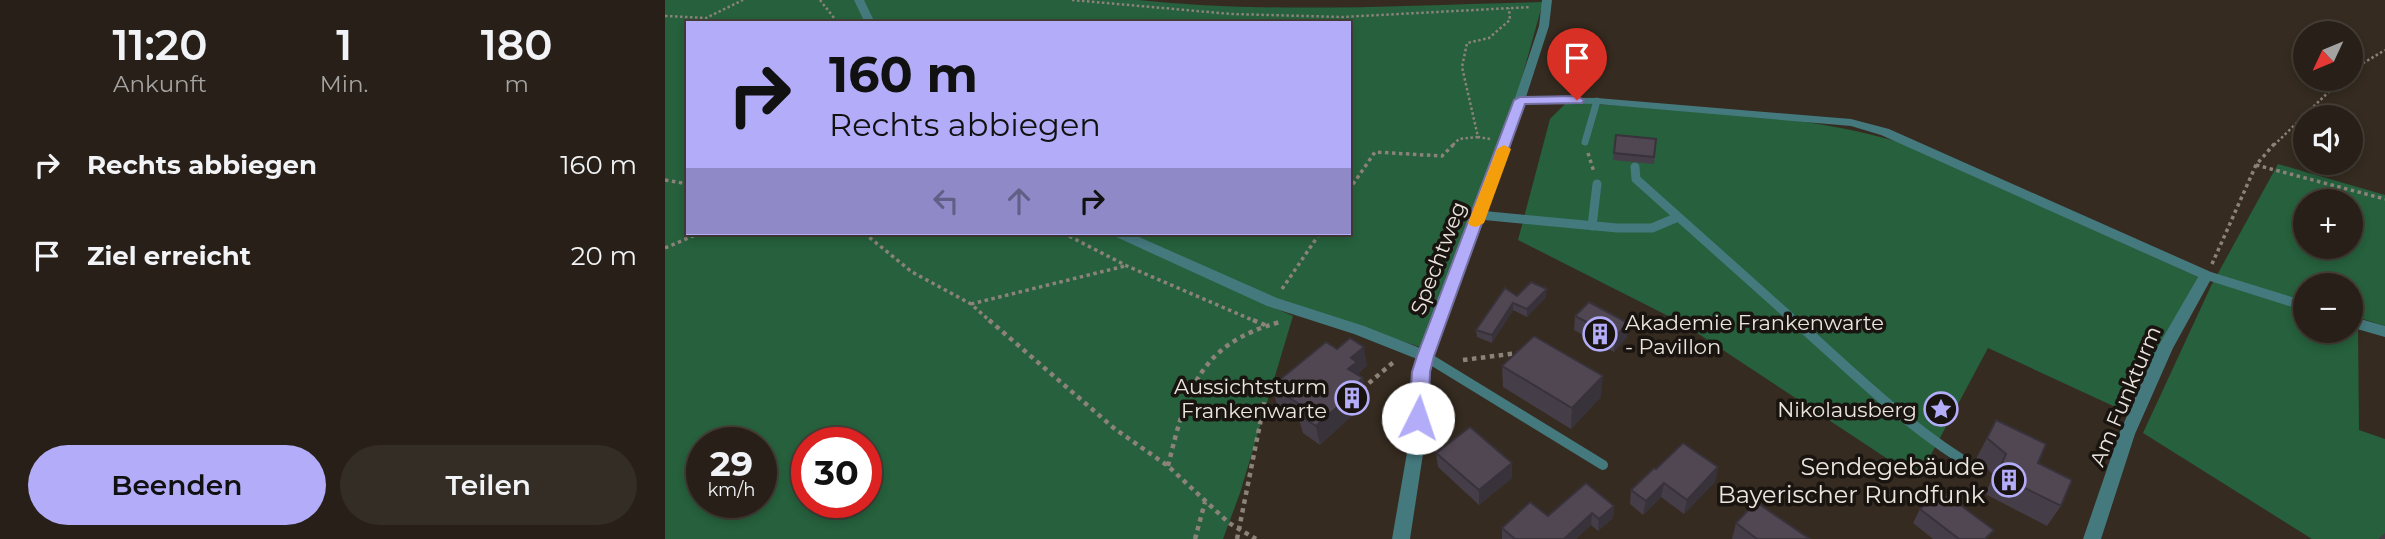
<!DOCTYPE html>
<html lang="de">
<meta charset="utf-8">
<style>
body{margin:0;font-family:Montserrat,sans-serif;background:#342d25;color:#f1f3f6;height:100vh;display:flex;flex-direction:column;font-size:26px;white-space:nowrap}
*{box-sizing:border-box;margin:0}
p{font-size:23px;color:#a5a3a2}
.icon{flex:none;width:38px;height:38px;fill:none;stroke:currentColor;stroke-width:2;stroke-linecap:round;stroke-linejoin:round}
.map{position:relative;flex:1;overflow:hidden}
.panel{display:flex;flex-direction:column;background:#282018;width:665px}
.panel>*{flex:none}
.guide{position:absolute;left:21px;top:21px;width:665px;height:214px;border-radius:0px;box-shadow:0 4px 10px #0003,0 0 0 2px #443e37;background:#b3adf9;color:#111;overflow:hidden}
.needle{width:46px;rotate:226deg}
.fabs{position:absolute;left:1628px;top:21px;display:grid;gap:14px}
.fabs a{display:grid;place-items:center;width:70px;height:70px;border-radius:50%;background:#282018;box-shadow:0 4px 10px #0003,0 0 0 2px #443e37;font-size:35px}
.speed{position:absolute;left:21px;top:427px;display:flex;gap:14px;font-size:35px;font-weight:700;text-align:center}
.speed>*{display:grid;place-content:center;width:91px;height:91px;border-radius:50%;background:#282018;box-shadow:0 4px 10px #0003,0 0 0 2px #443e37;line-height:1}
.speed small{font-size:18px;font-weight:400}
.speed .limit{border:10px solid #d22;background:#fff;color:#111}
.pin{position:absolute;display:grid;place-items:center;width:60px;height:60px;color:#fff;margin:-72px -30px;border-radius:50% 50% 50% 0;rotate:-45deg;box-shadow:0 0 7px #0007}
.pin .icon{rotate:45deg}
.me{position:absolute;width:77px;margin:-38px;rotate:4deg;stroke-linejoin:round;filter:drop-shadow(0 0 5px #0008)}
.turn{display:flex;align-items:center;gap:24px;height:147px;padding:0 28px;font-size:32px}
.turn .icon{width:91px;height:91px;stroke-width:2.5}
.turn b{display:block;font-size:49px;line-height:60px}
.lanes{display:flex;align-items:center;height:66px;padding:0 28px;background:#0003;justify-content:center;gap:35px;direction:ltr}
.lanes .off{opacity:.35}
.eta{display:flex;justify-content:space-evenly;align-items:center;height:119px;text-align:center}
.eta b{font-size:42px;font-weight:600;line-height:49px}
.action{display:flex;gap:14px;margin-top:auto;padding:14px 28px}
.action a{flex:1;height:80px;border-radius:42px;background:#b3adf9;color:#111;font-size:28px;font-weight:600;line-height:80px;text-align:center}
.action a+a{background:#342d25;color:#f1f3f6}
ul{padding:0;list-style:none}
li{display:flex;align-items:center;gap:21px;height:91px;padding:0 28px}
li div{flex:1}
li b{display:block;font-size:26px}
li em{font-style:normal}
main{display:flex;flex:1;min-height:0}
.map>svg:first-child{display:block}
.green{fill:#26603c;fill-rule:evenodd}
.lines{fill:none;stroke-linecap:round;stroke-linejoin:round}
.path-far2{stroke:#8b837a;stroke-width:2.5;stroke-dasharray:2.5 2.5;stroke-linecap:butt}
.path-far1{stroke:#8b837a;stroke-width:3.5;stroke-dasharray:3.5 3.5;stroke-linecap:butt}
.path{stroke:#8b837a;stroke-width:4.5;stroke-dasharray:4.5 4.5;stroke-linecap:butt}
.service-far2{stroke:#44797e;stroke-width:7}
.service-far1{stroke:#44797e;stroke-width:9}
.service{stroke:#44797e;stroke-width:10}
.minor{fill:#44797e;fill-rule:evenodd}
.wall{fill:#453d47}
.shaded-wall{fill:#38323a}
.building{fill:#504753;stroke:#38323a;stroke-width:2}
.route{fill:#b3adf9;stroke:#7470a2;stroke-width:2}
.slow{fill:#f59e0b}
.labels{text-anchor:middle;dominant-baseline:central;stroke-width:7;stroke-linejoin:round;paint-order:stroke}
.street-label{font-size:21px;fill:#ebe5de;stroke:#191410}
.poi-label{font-size:21px;fill:#ebe5de;stroke:#191410;text-anchor:end}
.near-poi-label{font-size:24px;fill:#ebe5de;stroke:#191410;text-anchor:end}
</style>
<main>
<section class="panel">
<div class="eta">
<div><b>11:20</b><p>Ankunft</p></div>
<div><b>1</b><p>Min.</p></div>
<div><b>180</b><p>m</p></div>
</div>
<ul>
<li><svg class="icon" aria-label="right" viewBox="0 0 24 24"><path d="M7 20v-9h11M14 6l5 5-5 5"/></svg><div><b>Rechts abbiegen</b></div><em>160 m</em></li>
<li><svg class="icon" aria-label="arrive" viewBox="0 0 24 24"><path d="M6 21V4h12l-3 4 3 4H6"/></svg><div><b>Ziel erreicht</b></div><em>20 m</em></li>
</ul>
<div class="action"><a>Beenden</a><a>Teilen</a></div>
</section>
<div class="map">
<svg width="1720" height="539" viewBox="0 0 1720 539">
<rect width="100%" height="100%" fill="#352b20"/>
<path class="green" d="M 0,0 L 473,0 C 607,14 743,5 878,2 L 851,99 L 831,157 L 755,347 L 599,296 L 596,302 L 628,316 L 575,493 L 558,539 L 0,539 ZM 23,23 L 684,23 L 684,233 L 23,233 ZM 37,443 L 96,443 L 96,502 L 37,502 ZM 142,443 L 201,443 L 201,502 L 142,502 Z
M 902,102 C 1012,111 1129,111 1234,142 L 1533,277 L 1459,411 L 1323,348 L 1253,479 L 1017,323 L 853,240 L 885,119 Z
M 1613,164 L 1720,195 L 1720,326 L 1695,318 L 1693,327 L 1694,430 L 1720,439 L 1720,539 L 1647,539 L 1478,433 L 1546,286 ZM 1640,201 L 1685,201 L 1685,247 L 1640,247 ZM 1640,285 L 1685,285 L 1685,331 L 1640,331 Z"/>
<g class="lines">
<path class="path-far2" d="M 155,0 L 173,23
M 407,0 L 566,14 L 677,17 L 866,7
M 0,16 L 41,18 L 78,0
M 1685,71 L 1720,50
M 825,139 L 813,137 L 797,67 L 802,43 L 824,38 L 845,20 L 844,8
M 788,145 L 794,139 L 813,137
M 1609,145 L 1677,79"/>
<path class="path-far1" d="M 923,153 L 929,172
M 1591,165 L 1720,199
M 0,180 L 23,184
M 684,190 L 710,152 L 777,156 L 790,143
M 199,233 L 247,272 L 306,304 L 326,322
M 398,233 L 462,266 L 592,322
M 0,248 L 35,233
M 1547,264 L 1591,165 L 1610,143
M 617,289 L 655,233
M 306,304 L 460,266"/>
<path class="path" d="M 324,320 L 450,429 L 503,466 L 564,523 L 591,539
M 588,320 L 600,325
M 798,360 L 853,353
M 697,389 L 731,360
M 503,466 C 521,393 533,344 615,322
M 530,539 L 540,502
M 572,539 L 600,399"/>
<path class="service-far2" d="M 920,142 L 932,101"/>
<path class="service-far1" d="M 970,167 L 971,179 L 1131,322
M 814,215 L 952,228 L 987,228 L 1013,217
M 927,226 L 932,184"/>
<path class="service" d="M 1129,320 C 1189,373 1246,431 1316,471
M 760,356 L 938,465"/>
<path class="minor" d="M 189,0 L 199,0 L 210,23 L 200,23 Z
M 877,0 L 887,0 L 884,26 L 861,97 L 932,98 L 1186,119 L 1224,129 L 1546,272 L 1640,301 L 1640,311 L 1545,281 L 1508,348 L 1470,434 L 1436,539 L 1418,539 L 1454,434 L 1492,348 L 1533,277 L 1216,135 L 1186,126 L 932,104 L 859,103 L 822,212 L 768,356 L 764,372 L 760,441 L 745,539 L 727,539 L 744,441 L 748,372 L 752,359 L 689,334 L 602,306 L 449,236 L 447,233 L 465,233 L 612,298 L 699,326 L 755,348 L 836,140 L 874,26 Z
M 1685,316 L 1720,326 L 1720,337 L 1685,327 Z"/>
</g>
<path class="wall" d="M 991,139 L 989,164 L 948,160 L 949,153 Z
M 852,296 L 881,297 L 862,317 L 848,310 L 827,343 L 812,337 L 811,330 Z
M 910,316 L 962,337 L 949,352 L 909,330 Z
M 672,349 L 702,365 L 694,373 L 695,376 L 698,378 L 701,397 L 690,406 L 691,412 L 655,445 L 638,433 L 634,420 L 612,405 L 607,386 Z
M 837,366 L 936,397 L 906,429 L 838,387 Z
M 1331,420 L 1373,463 L 1396,506 L 1382,526 L 1320,494 L 1329,475 L 1311,459 Z
M 771,453 L 847,478 L 814,505 L 773,467 Z
M 1053,467 L 1050,482 L 1019,514 L 996,497 L 978,515 L 965,504 L 966,490 L 991,469 Z
M 949,506 L 948,518 L 933,531 L 926,525 L 911,539 L 837,539 L 837,528 L 883,516 Z
M 1255,509 L 1323,539 L 1268,539 L 1248,523 Z
M 1071,523 L 1145,539 L 1067,539 Z
M 1720,533 L 1720,539 L 1713,539 Z"/>
<path class="shaded-wall" d="M 882,289 L 881,297 L 862,317 L 862,309 Z
M 848,303 L 848,310 L 827,343 L 827,335 Z
M 963,323 L 962,337 L 949,352 L 950,337 Z
M 699,347 L 702,365 L 694,373 L 695,380 L 698,378 L 701,397 L 690,406 L 691,412 L 655,445 L 651,426 L 684,390 L 683,369 L 686,358 Z
M 938,376 L 936,397 L 906,429 L 907,408 Z
M 847,463 L 847,478 L 814,505 L 814,490 Z
M 1053,467 L 1050,482 L 1019,514 L 1022,500 Z
M 999,483 L 996,497 L 978,515 L 981,501 Z
M 949,506 L 948,518 L 933,531 L 934,519 Z
M 927,513 L 926,525 L 911,539 L 899,539 Z"/>
<path class="building" d="M 951,135 L 991,139 L 989,157 L 949,153 Z
M 866,282 L 882,289 L 862,309 L 848,303 L 827,335 L 811,330 L 840,288 L 852,296 Z
M 924,302 L 963,323 L 950,337 L 910,316 Z
M 869,336 L 938,376 L 907,408 L 837,366 Z
M 685,338 L 699,347 L 686,358 L 692,362 L 683,369 L 698,378 L 684,390 L 688,393 L 651,426 L 633,414 L 640,408 L 607,386 L 661,342 L 672,349 Z
M 1331,420 L 1381,444 L 1373,463 L 1407,480 L 1396,506 L 1332,474 L 1341,454 L 1322,438 Z
M 805,427 L 847,463 L 814,490 L 771,453 Z
M 1018,443 L 1053,467 L 1022,500 L 999,483 L 981,501 L 966,490 L 989,468 L 991,469 Z
M 921,483 L 949,506 L 934,519 L 927,513 L 899,539 L 850,539 L 837,528 L 865,502 L 883,516 Z
M 1275,490 L 1329,530 L 1320,539 L 1294,539 L 1255,509 Z
M 1091,502 L 1145,539 L 1092,539 L 1071,523 Z"/>
<path class="route" d="M 912,96 L 919,100 L 917,103 L 860,104 L 769,356 L 765,372 L 763,418 L 760,423 L 753,426 L 747,423 L 744,418 L 747,372 L 752,356 L 849,100 L 855,97 Z"/>
<path class="slow" d="M 839,145 L 846,149 L 819,223 L 811,227 L 806,226 L 803,223 L 832,149 Z"/>
<defs>
<symbol id="building-ring" viewBox="-11 -11 22 22"><circle r="9.5" fill="#191410" stroke="#b3adf9" stroke-width="1.5"/><path d="M-4-6H4V6H1V3H-1V6H-4ZM-2.5-4.3h1.7v1.8h-1.7ZM.8-4.3h1.7v1.8H.8ZM-2.5-1h1.7V.8h-1.7ZM.8-1h1.7V.8H.8Z" fill="#b3adf9"/></symbol>
<symbol id="sight-ring" viewBox="-11 -11 22 22"><circle r="9.5" fill="#191410" stroke="#b3adf9" stroke-width="1.5"/><path d="M0-6L1.8-2.2L6-1.7L2.9 1.2L3.7 5.4L0 3.3L-3.7 5.4L-2.9 1.2L-6-1.7L-1.8-2.2Z" fill="#b3adf9"/></symbol>
</defs>
<g fill-rule="evenodd">
<use href="#building-ring" x="916" y="315" width="38" height="38"/>
<use href="#building-ring" x="668" y="379" width="38" height="38"/>
<use href="#sight-ring" x="1257" y="390" width="38" height="38"/>
<use href="#building-ring" x="1325" y="461" width="38" height="38"/>
</g>
<g class="labels">
<g class="street-label">
<text transform="translate(773 258) rotate(-69)">Spechtweg</text>
<text transform="translate(1460 396) rotate(-67)">Am Funkturm</text>
</g>
<g class="poi-label">
<text x="960" y="322" text-anchor="start">Akademie Frankenwarte<tspan x="960" dy="24">- Pavillon</tspan></text>
<text x="662" y="386">Aussichtsturm<tspan x="662" dy="24">Frankenwarte</tspan></text>
<text x="1252" y="409">Nikolausberg</text>
</g>
<g class="near-poi-label">
<text x="1320" y="466">Sendegebäude<tspan x="1320" dy="28">Bayerischer Rundfunk</tspan></text>
</g>
</g>
</svg>
<div class="fabs">
<a><svg class="needle" viewBox="-14 -14 28 28"><path d="M0-13l5 13h-10z" fill="#e53935"/><path d="M0 13l5-13h-10z" fill="#a5a3a2"/></svg></a>
<a><svg class="icon" aria-label="sound" viewBox="0 0 24 24"><path d="M4 9h4l5-4v14l-5-4H4zM17 9q2 3 0 6"/></svg></a>
<a>+</a>
<a>−</a>
</div>
<div class="speed"><div>29<small>km/h</small></div><div class="limit">30</div></div>
<div class="pin" style="left:912px;top:100px;background:#d93025"><svg class="icon" aria-label="arrive" viewBox="0 0 24 24"><path d="M6 21V4h12l-3 4 3 4H6"/></svg></div>
<svg class="me" style="left:753px;top:418px" viewBox="-20 -20 40 40"><circle r="19" fill="#fff"/><path d="M0-13L10 11 0 6-10 11z" fill="#b3adf9"/></svg>
<div class="guide">
<div class="turn"><svg class="icon" aria-label="right" viewBox="0 0 24 24"><path d="M7 20v-9h11M14 6l5 5-5 5"/></svg><div><b>160 m</b>Rechts abbiegen</div></div>
<div class="lanes"><svg class="icon off" aria-label="left" viewBox="0 0 24 24"><path d="M17 20v-9H6M10 6l-5 5 5 5"/></svg><svg class="icon off" aria-label="ahead" viewBox="0 0 24 24"><path d="M12 20V5M6 11l6-6 6 6"/></svg><svg class="icon" aria-label="right" viewBox="0 0 24 24"><path d="M7 20v-9h11M14 6l5 5-5 5"/></svg></div>
</div>
</div>
</main>
